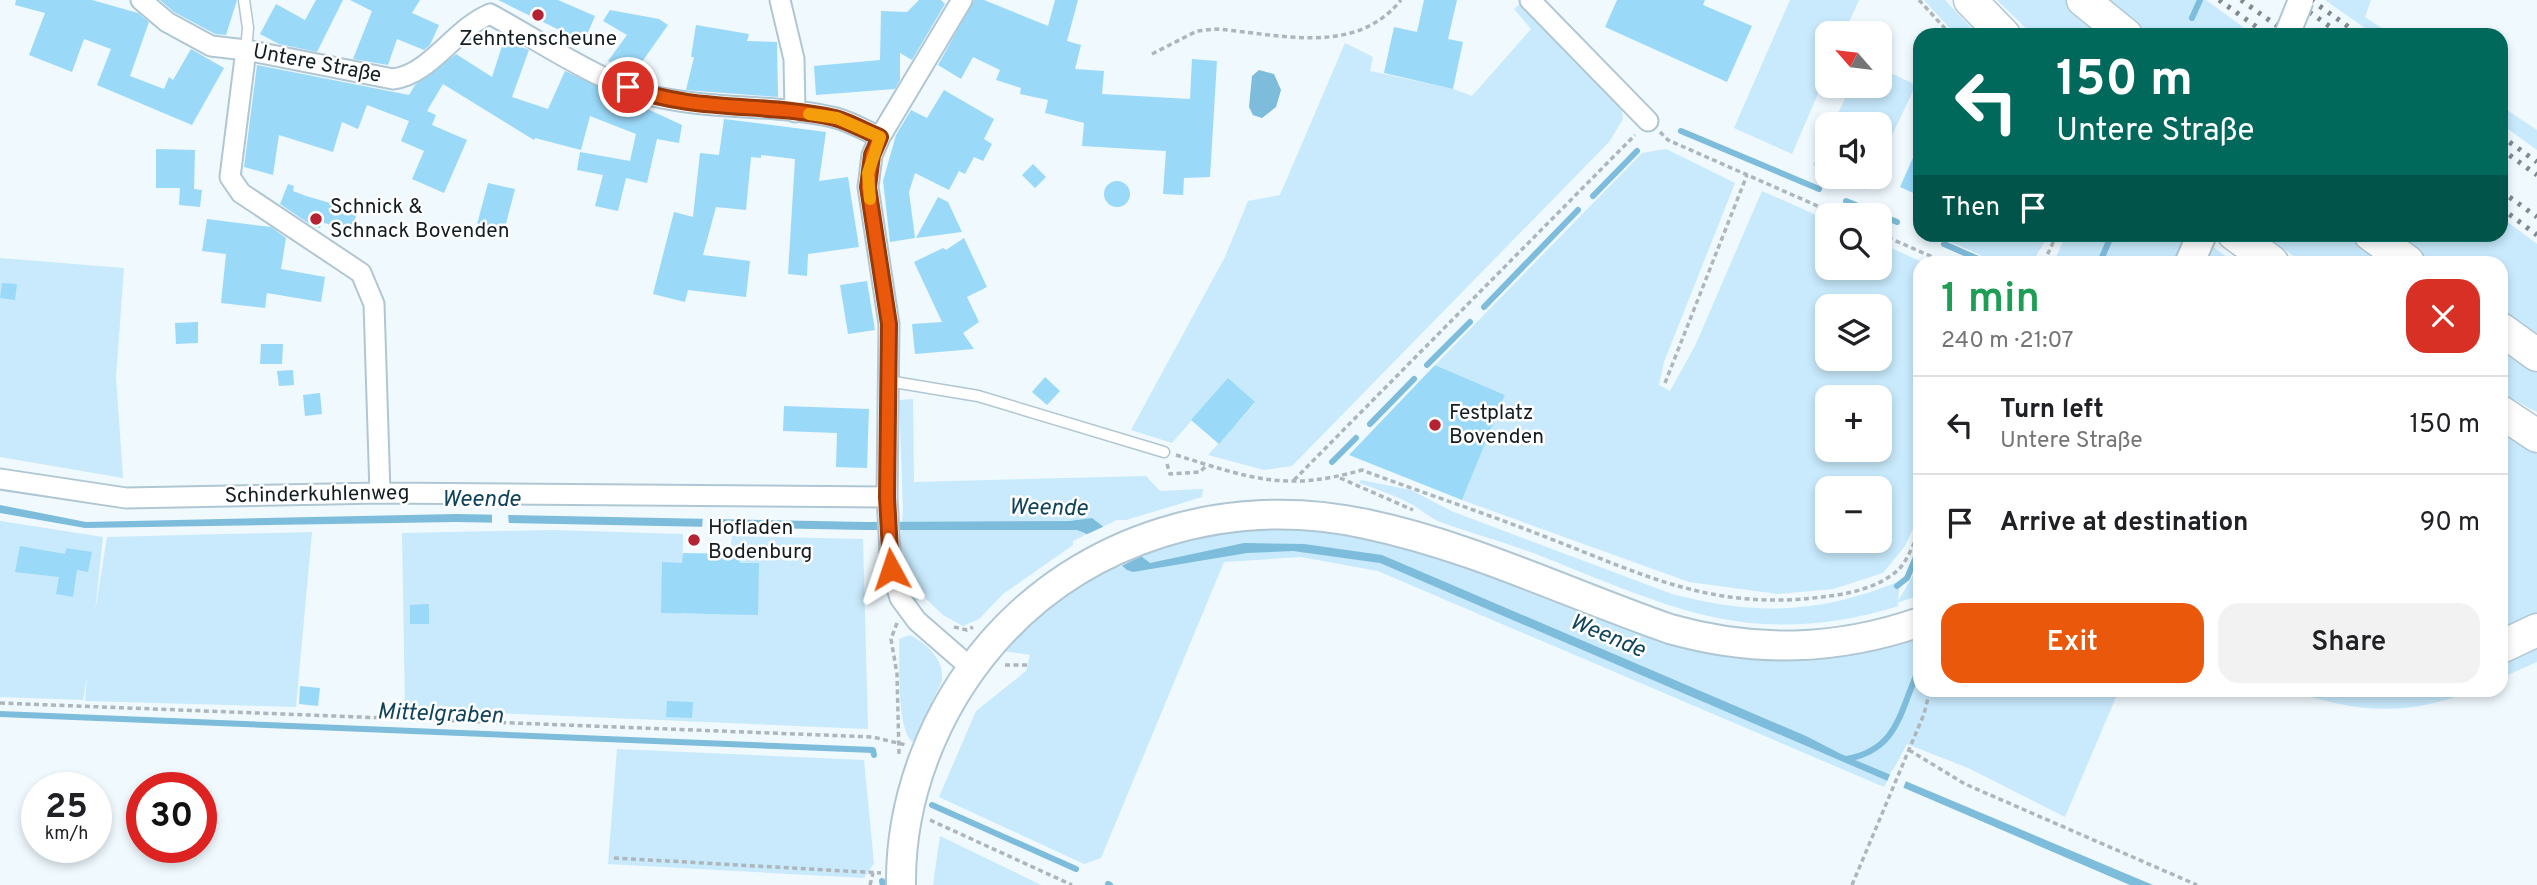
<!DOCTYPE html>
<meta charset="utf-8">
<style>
body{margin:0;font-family:Overpass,sans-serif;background:#f2f2f2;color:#202124;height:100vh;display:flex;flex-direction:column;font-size:26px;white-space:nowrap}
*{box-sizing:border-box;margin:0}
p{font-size:23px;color:#757577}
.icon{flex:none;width:38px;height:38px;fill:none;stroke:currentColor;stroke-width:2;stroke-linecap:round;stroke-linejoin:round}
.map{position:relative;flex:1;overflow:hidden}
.details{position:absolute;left:1913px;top:256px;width:595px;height:441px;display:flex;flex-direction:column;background:#fff;border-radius:21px;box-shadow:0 4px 10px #0003}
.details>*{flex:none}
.hud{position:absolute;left:1913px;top:28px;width:595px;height:214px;border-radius:21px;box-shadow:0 4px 10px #0003;background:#00695c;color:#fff;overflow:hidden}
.needle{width:46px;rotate:298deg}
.buttons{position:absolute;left:1815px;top:21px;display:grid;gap:14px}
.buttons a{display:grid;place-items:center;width:77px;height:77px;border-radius:14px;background:#fff;box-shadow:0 4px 10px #0003;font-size:35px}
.speed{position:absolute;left:21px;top:772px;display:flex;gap:14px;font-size:35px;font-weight:700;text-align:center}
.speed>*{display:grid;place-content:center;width:91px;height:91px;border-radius:50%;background:#fff;box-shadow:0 4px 10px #0003;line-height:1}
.speed small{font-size:18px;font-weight:400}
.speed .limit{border:10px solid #d22;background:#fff;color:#111}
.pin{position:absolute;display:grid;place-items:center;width:60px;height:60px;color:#fff;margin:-30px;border:4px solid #fff;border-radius:50%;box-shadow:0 2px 7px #0007}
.me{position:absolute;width:77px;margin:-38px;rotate:355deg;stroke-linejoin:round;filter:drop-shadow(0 0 5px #0008)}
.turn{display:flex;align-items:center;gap:24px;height:147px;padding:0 28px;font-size:32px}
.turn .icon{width:91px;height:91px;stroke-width:2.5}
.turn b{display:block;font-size:49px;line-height:60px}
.then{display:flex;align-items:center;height:66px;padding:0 28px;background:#0003;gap:14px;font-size:26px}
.round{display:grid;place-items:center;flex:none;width:74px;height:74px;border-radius:21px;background:#f2f2f2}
.head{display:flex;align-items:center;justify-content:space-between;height:119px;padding:0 28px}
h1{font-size:42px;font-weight:600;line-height:52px;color:#1e9e55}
.button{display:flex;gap:14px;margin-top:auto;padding:14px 28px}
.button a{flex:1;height:80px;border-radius:21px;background:#ea580c;color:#fff;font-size:28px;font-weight:600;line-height:80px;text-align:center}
.button a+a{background:#f2f2f2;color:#202124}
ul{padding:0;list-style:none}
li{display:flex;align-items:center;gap:21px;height:98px;padding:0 28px;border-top:2px solid #e0e0e0}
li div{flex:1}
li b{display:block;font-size:26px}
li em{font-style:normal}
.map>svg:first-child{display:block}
.green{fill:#c8eafc;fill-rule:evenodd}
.water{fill:#7ebcdb}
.pier{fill:#eff9fe}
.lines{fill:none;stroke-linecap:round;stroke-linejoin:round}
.stream{stroke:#7ebcdb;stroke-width:6}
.building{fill:#9bd9f9}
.service-casing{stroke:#b0c7d3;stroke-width:13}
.minor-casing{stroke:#b0c7d3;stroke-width:23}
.secondary-casing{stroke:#b0c7d3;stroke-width:32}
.trunk-casing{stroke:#b0c7d3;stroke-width:35}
.path{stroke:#adb7bb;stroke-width:3.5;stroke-dasharray:5 3.5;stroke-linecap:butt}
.service{stroke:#fff;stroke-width:10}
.minor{stroke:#fff;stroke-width:19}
.secondary{stroke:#fff;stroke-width:28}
.trunk{stroke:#fff;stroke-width:32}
.rail{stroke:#80898e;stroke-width:5;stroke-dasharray:3.5 7;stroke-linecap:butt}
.tertiary-bridge-casing{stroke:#b0c7d3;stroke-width:28;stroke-linecap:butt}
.tertiary-bridge{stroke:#fff;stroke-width:24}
.route-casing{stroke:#983908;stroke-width:18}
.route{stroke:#ea580c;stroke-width:12}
.slow{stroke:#f59e0b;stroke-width:12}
.poi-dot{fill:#b52333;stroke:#fff;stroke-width:2.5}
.labels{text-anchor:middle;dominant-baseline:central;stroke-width:5;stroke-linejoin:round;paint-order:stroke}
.poi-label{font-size:21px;fill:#141d21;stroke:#fff;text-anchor:start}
.street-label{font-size:21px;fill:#141d21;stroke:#fff}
.water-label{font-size:23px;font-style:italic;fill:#10445a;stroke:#fff}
</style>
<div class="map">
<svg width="2537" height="885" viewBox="0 0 2537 885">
<rect width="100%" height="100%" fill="#eff9fe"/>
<path class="green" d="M 1790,0 L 1859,0 L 1844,33 L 1827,33 L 1827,73 L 1792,154 L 1734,128 Z
M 1924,0 L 1945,0 L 1978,35 L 1956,35 Z
M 1997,0 L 2067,0 L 2109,35 L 2033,35 Z
M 2098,0 L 2206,0 L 2254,35 L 2140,35 Z
M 2325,0 L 2371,0 L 2365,17 L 2392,35 L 2375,35 Z
M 1521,3 L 1621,103 L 1623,119 L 1609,142 L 1292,466 L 1264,470 L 1208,455 L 1255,403 L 1228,379 L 1172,443 L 1131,430 L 1225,257 L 1248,201 L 1280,195 L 1345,43 L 1373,57 L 1370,71 L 1453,89 L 1472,96 L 1531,29 L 1514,9 Z
M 1880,68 L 1916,85 L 1880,160 L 1880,124 L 1833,124 L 1851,86 L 1880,86 Z
M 2501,106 L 2537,130 L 2537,150 L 2501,124 Z
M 1827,137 L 1827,172 L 1813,165 Z
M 1666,149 L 1735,183 L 1664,362 L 1659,385 L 1670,391 L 1695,346 L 1762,191 L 1823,218 L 1815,236 L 1827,242 L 1827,268 L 1880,268 L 1880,243 L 1922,262 L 1920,262 L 1920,513 L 1905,546 L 1883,573 L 1833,589 L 1778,594 L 1689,582 L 1462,500 L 1505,395 L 1435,365 L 1642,153 ZM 1827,306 L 1880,306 L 1880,359 L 1827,359 ZM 1827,397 L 1880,397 L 1880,450 L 1827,450 ZM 1827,488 L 1880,488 L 1880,541 L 1827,541 Z
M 1837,177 L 1872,177 L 1865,190 Z
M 2501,217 L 2537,244 L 2537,343 L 2501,317 L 2501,262 L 2427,262 L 2390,235 L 2501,234 Z
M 2066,234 L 2198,235 L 2233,262 L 2054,262 Z
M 1947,235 L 1947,234 L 2049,235 L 2032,262 L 1996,262 L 1947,240 Z
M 2264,235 L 2353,235 L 2389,262 L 2302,262 Z
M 0,258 L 124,268 L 116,377 L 123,478 L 0,457 Z
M 2501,343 L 2537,369 L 2537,412 L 2501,393 Z
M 913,399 L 914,482 L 1146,476 L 1160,491 L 1203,489 L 1202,497 L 1126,520 L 1117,520 L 1073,541 L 1073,545 L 1003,594 L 979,619 L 963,626 L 943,615 L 923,596 L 916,601 L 906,584 L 900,553 L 903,508 L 899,400 Z
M 2501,433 L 2537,454 L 2537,620 L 2501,637 Z
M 1361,480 L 1411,490 L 1451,511 L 1672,594 C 1756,616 1820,614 1900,581 L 1898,601 L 1920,564 L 1920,595 L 1897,603 L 1899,606 C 1753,650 1674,609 1541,556 C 1508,543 1473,534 1440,522 C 1431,518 1422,511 1413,505 C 1396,496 1378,489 1359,483 Z
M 0,521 L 103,537 L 95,612 L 107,537 L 312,532 L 296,707 L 85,701 L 87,677 L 83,700 L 0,697 Z
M 1284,526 L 1344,532 L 1392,543 L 1801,659 L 1839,657 L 1920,635 L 1920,690 L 2119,690 L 2065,817 L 1968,768 L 1907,744 L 1884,787 L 1378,571 L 1301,557 L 1224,562 L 1101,858 L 1084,864 L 939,797 L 976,711 L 1026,671 L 1030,655 L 1004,651 C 1066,585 1134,545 1225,529 C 1243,525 1264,527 1284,526 Z
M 553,530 L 683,534 L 682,614 L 739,614 L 740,554 L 730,553 L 732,536 L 863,539 L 868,729 L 405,709 L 402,533 Z
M 910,635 C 928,645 944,659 942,681 L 913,742 C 896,730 900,661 899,639 Z
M 2537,642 L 2537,662 L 2501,678 L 2501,659 Z
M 2288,690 L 2473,690 C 2407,718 2354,712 2288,690 Z
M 617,749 L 864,760 L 874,863 L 864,878 L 608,864 Z
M 940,836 L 1041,885 L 933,885 Z"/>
<path class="water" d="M 1259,70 L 1274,74 L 1281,90 L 1276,107 L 1262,118 L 1253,115 L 1249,107 L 1252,76 Z
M 0,505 L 86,522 L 456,514 L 865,522 L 1070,521 L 1092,518 L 1150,563 L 1244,543 L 1304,544 L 1382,555 L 1806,736 L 1841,754 L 2153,885 L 2130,885 L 1380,563 L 1293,551 L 1247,553 L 1133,572 L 1127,570 L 1085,533 L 1077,530 L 865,530 L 456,522 L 85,528 L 0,513 Z"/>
<path class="pier" d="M 492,511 L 508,512 L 509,526 L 492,526 Z
M 703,515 L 719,516 L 719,530 L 702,529 Z
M 1107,525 L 1144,555 L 1119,567 L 1083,536 Z
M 1892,770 L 1908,776 L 1902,791 L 1886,784 Z"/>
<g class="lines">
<path class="stream" d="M 2192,18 L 2200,0
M 1681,131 L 1819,189
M 1593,196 L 1637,151
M 1846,201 L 1897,222
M 1924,234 L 1929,237
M 1944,244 L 1985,262
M 2100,262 L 2112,234
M 1484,307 L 1578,210
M 1427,365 L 1470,322
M 1370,424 L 1414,379
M 1332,462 L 1356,438
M 1897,586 L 1907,578 L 1920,548
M 0,714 L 873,750 L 874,755
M 1846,759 C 1900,750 1900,708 1920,667
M 932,805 L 1076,869
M 882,881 L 883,885
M 1108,884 L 1110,885"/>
</g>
<path class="building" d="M 16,0 L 92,0 L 138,13 L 149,22 L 130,76 L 164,89 L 169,77 L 173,80 L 191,49 L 224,68 L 192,125 L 97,85 L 111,49 L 84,39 L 72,72 L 29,55 L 45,13 L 15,5 Z
M 160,0 L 237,0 L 226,35 L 215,34 L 174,12 Z
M 316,0 L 343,0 L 317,52 L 279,44 L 260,34 L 276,4 L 305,20 Z
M 350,0 L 420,0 L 412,13 L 439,25 L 430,45 L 424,50 L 397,39 L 388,65 L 353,59 L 372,11 Z
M 498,0 L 558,0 L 595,16 L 584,42 Z
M 919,0 L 941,0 L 945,4 L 912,60 L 900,53 L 900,80 L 895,89 L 816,95 L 814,66 L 880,60 L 881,11 L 907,12 Z
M 974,0 L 984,0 L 1048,26 L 1055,0 L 1078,0 L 1067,41 L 1081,45 L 1075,69 L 1104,71 L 1102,94 L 1190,99 L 1192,59 L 1217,61 L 1210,177 L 1184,178 L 1183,195 L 1163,194 L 1166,151 L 1082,146 L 1084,123 L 1045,113 L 1048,100 L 1020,94 L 1021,88 L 996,80 L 1000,70 L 973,57 L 961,79 L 938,65 Z
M 1424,0 L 1457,0 L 1448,39 L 1463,42 L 1453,89 L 1384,73 L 1394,27 L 1417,32 Z
M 1617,0 L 1705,0 L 1703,5 L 1752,26 L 1727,82 L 1605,27 Z
M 610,10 L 659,19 L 668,25 L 632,76 L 608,61 L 627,35 L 603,21 Z
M 696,25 L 749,34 L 747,41 L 777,42 L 778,97 L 686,90 L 694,57 L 691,57 Z
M 504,40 L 529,50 L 512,97 L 548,109 L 565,71 L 682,125 L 679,143 L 657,139 L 647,183 L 626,178 L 618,211 L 595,206 L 603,175 L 577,170 L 580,152 L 630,161 L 636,134 L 590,116 L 581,150 L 535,138 L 534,140 L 443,84 L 427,111 L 436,115 L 432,125 L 467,140 L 444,193 L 412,179 L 424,151 L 401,141 L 409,121 L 367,105 L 358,129 L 342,122 L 333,152 L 279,135 L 273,175 L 244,167 L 257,65 L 409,95 L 415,85 L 456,54 L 492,77 Z
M 944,90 L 994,119 L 984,139 L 992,144 L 983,161 L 974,157 L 965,174 L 959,171 L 949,190 L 915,173 L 909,192 L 915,238 L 890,242 L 883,181 L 896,135 L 911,110 L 927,118 Z
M 724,119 L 826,132 L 819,181 L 848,177 L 859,247 L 808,254 L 807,276 L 788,274 L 795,159 L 761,155 L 761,158 L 751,157 L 746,210 L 716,207 L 703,255 L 750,261 L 746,297 L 688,290 L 685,302 L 653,294 L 674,212 L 693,217 L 700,153 L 719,155 Z
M 1920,142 L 1920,196 L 1900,187 Z
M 156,149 L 195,150 L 194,189 L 202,190 L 200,207 L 179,205 L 180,188 L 156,188 Z
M 1033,164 L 1046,177 L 1035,188 L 1022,175 Z
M1104 194a13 13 0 1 1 26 0a13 13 0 1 1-26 0Z
M 488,183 L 515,189 L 502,239 L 475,232 Z
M 288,184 L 294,186 L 293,191 L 306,196 L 358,211 L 350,232 L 322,222 L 320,228 L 314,227 L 280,204 Z
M 938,197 L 948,202 L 962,232 L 916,238 Z
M 207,219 L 271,227 L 286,238 L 281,269 L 325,277 L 321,302 L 267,293 L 265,308 L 221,303 L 226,254 L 202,251 Z
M 964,238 L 987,287 L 967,297 L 979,322 L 963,333 L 974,349 L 915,354 L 912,324 L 942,322 L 914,262 L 943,248 L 946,250 Z
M 867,281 L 875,330 L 848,334 L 840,285 Z
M 2,283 L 17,284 L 15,300 L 0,298 Z
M 198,322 L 198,343 L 176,344 L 175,323 Z
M 261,344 L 283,344 L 282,364 L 260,364 Z
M 1435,365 L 1505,395 L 1462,500 L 1349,455 Z
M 293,370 L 294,385 L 279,386 L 277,371 Z
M 1045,377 L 1060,391 L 1047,405 L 1032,392 Z
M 1228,378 L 1255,402 L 1219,444 L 1191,420 Z
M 320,393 L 322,414 L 305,416 L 303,395 Z
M 784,406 L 869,409 L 867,468 L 836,467 L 837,433 L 783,431 Z
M 20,546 L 65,554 L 66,548 L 92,552 L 88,572 L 77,570 L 73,597 L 56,594 L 59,577 L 15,572 Z
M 683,553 L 740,554 L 740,563 L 759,563 L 758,615 L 661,613 L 662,562 L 682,563 Z
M 429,604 L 429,624 L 410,624 L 410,605 Z
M 300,686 L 320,688 L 318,706 L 299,704 Z
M 667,701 L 693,702 L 692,718 L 666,717 Z"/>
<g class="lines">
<defs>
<path id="service" d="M 244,0 L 248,28 L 246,50
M 888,381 L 978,396 L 1164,452"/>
<path id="minor" d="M 141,0 L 167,22 L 211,46 L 246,50 L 393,79 C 430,75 454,29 490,14
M 780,0 L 794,59 L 795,112
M 962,0 L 880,137 L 872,155 L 868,187 L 889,324 L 887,497 L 891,569 L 900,598 L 917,621 L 971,668
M 1530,0 L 1648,121
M 490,14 C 542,42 604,86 662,98 C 719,110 779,104 836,118 C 851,122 866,131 880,137
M 246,50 L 230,177 L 241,193 L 361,273 L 374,304 L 380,493
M 0,479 L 126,498 L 380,493 L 887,497"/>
<path id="secondary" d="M 2190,262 L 2202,234
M 901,885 C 900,797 935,709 992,643 C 1084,537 1229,494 1366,524 C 1471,546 1569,594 1670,629 C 1755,653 1836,651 1920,622"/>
<path id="trunk" d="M 1970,0 L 2004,35
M 2083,0 L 2126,35
M 2234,234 L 2272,262
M 2370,234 L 2408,262
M 2501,329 L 2537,355
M 2501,412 L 2537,436
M 2501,647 L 2537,630"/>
</defs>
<use href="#service" class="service-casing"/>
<use href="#minor" class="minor-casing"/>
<use href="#secondary" class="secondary-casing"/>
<use href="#trunk" class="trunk-casing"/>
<path class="path" d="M 1919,0 L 1951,35
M 1152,54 L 1197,31 L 1216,29 C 1280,34 1355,57 1401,0
M 1660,132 L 1668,140 L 1838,215
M 1880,234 L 1944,262
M 2044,262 L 2057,234
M 1665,383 L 1747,175
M 1176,455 C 1249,478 1286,492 1362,470 C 1423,493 1485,513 1546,537 C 1644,575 1713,611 1822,597 C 1848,594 1880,588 1900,568 C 1908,559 1914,542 1920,531
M 1167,464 L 1170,474 L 1200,472 L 1207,465
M 1340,478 L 1413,510
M 1294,480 L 1635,135
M 897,623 L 891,639 L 897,674 L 899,754
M 954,627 L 967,630 L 973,627
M 1005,665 L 1028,665
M 0,703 L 873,737 L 906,745
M 1909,750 L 1965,784 L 2197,885
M 930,820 L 1072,885
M 614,858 L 881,873
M 870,885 L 873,873
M 1852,885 L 1924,714 L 1930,690"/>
<use href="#service" class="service"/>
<use href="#minor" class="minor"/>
<use href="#secondary" class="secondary"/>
<use href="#trunk" class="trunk"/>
<path class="rail" d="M 2219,0 L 2268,35
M 2241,0 L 2290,35
M 2292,0 L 2342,35
M 2311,0 L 2360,35
M 2501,136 L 2537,162
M 2501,149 L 2537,175
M 2501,191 L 2537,217
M 2501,208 L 2537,235"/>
<defs>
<path id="tertiary-bridge" d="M 2287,35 L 2301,0"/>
</defs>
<use href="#tertiary-bridge" class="tertiary-bridge-casing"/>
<use href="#tertiary-bridge" class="tertiary-bridge"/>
</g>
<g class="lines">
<defs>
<path id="route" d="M 628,87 C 695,113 766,102 835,118 C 850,122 865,131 880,137 L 872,155 L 868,187 L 889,324 L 887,497 L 891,569"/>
</defs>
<use href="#route" class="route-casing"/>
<use href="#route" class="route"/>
<path class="slow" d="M 809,114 L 837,118 L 880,137 L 868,173 L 870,199"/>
</g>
<g class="poi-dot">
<circle cx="538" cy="15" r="7"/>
<circle cx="316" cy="219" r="7"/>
<circle cx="1435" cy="425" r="7"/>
<circle cx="694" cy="540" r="7"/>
</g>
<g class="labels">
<g class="poi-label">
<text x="538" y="39" text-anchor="middle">Zehntenscheune</text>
<text x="330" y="207">Schnick &amp;<tspan x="330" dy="24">Schnack Bovenden</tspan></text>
<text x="1449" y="413">Festplatz<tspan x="1449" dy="24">Bovenden</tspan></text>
<text x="708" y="528">Hofladen<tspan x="708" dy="24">Bodenburg</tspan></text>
</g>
<g class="street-label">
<text transform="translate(317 64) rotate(11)">Untere Straße</text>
<text transform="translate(317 495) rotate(-1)">Schinderkuhlenweg</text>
</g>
<g class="water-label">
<text x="481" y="500">Weende</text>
<text transform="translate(1048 509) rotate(1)">Weende</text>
<text transform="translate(1607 637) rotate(23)">Weende</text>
<text transform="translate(440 715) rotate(2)">Mittelgraben</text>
</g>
</g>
</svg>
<div class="buttons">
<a><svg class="needle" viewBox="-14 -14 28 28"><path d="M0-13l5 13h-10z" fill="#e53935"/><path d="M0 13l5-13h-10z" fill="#757577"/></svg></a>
<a><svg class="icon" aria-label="sound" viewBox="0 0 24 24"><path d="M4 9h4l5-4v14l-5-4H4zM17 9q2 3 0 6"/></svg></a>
<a><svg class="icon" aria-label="search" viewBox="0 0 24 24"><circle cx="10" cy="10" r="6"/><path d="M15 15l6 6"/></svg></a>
<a><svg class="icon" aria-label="layers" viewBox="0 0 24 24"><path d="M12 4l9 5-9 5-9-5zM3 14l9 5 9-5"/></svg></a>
<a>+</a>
<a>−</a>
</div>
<div class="speed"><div>25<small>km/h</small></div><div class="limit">30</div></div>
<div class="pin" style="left:628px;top:87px;background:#d93025"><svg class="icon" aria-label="arrive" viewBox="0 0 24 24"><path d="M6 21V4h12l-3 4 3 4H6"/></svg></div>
<svg class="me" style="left:891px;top:569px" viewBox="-20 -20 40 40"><path d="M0-17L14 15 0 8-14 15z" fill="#ea580c" stroke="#fff" stroke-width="4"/></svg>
<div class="hud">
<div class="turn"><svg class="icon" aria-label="left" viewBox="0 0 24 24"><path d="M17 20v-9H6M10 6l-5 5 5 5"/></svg><div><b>150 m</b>Untere Straße</div></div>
<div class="then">Then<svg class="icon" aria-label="arrive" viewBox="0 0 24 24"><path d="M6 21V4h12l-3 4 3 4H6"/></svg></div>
</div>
<section class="details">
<div class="head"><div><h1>1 min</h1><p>240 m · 21:07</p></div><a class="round" style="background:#d93025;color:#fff"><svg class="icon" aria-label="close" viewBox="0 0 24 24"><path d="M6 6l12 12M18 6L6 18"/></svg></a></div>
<ul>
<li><svg class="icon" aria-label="left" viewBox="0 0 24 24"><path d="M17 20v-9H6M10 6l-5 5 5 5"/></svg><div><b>Turn left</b><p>Untere Straße</p></div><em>150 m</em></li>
<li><svg class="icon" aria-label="arrive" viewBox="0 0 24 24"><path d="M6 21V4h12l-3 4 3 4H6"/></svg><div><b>Arrive at destination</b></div><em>90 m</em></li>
</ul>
<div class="button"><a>Exit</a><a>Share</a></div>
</section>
</div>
